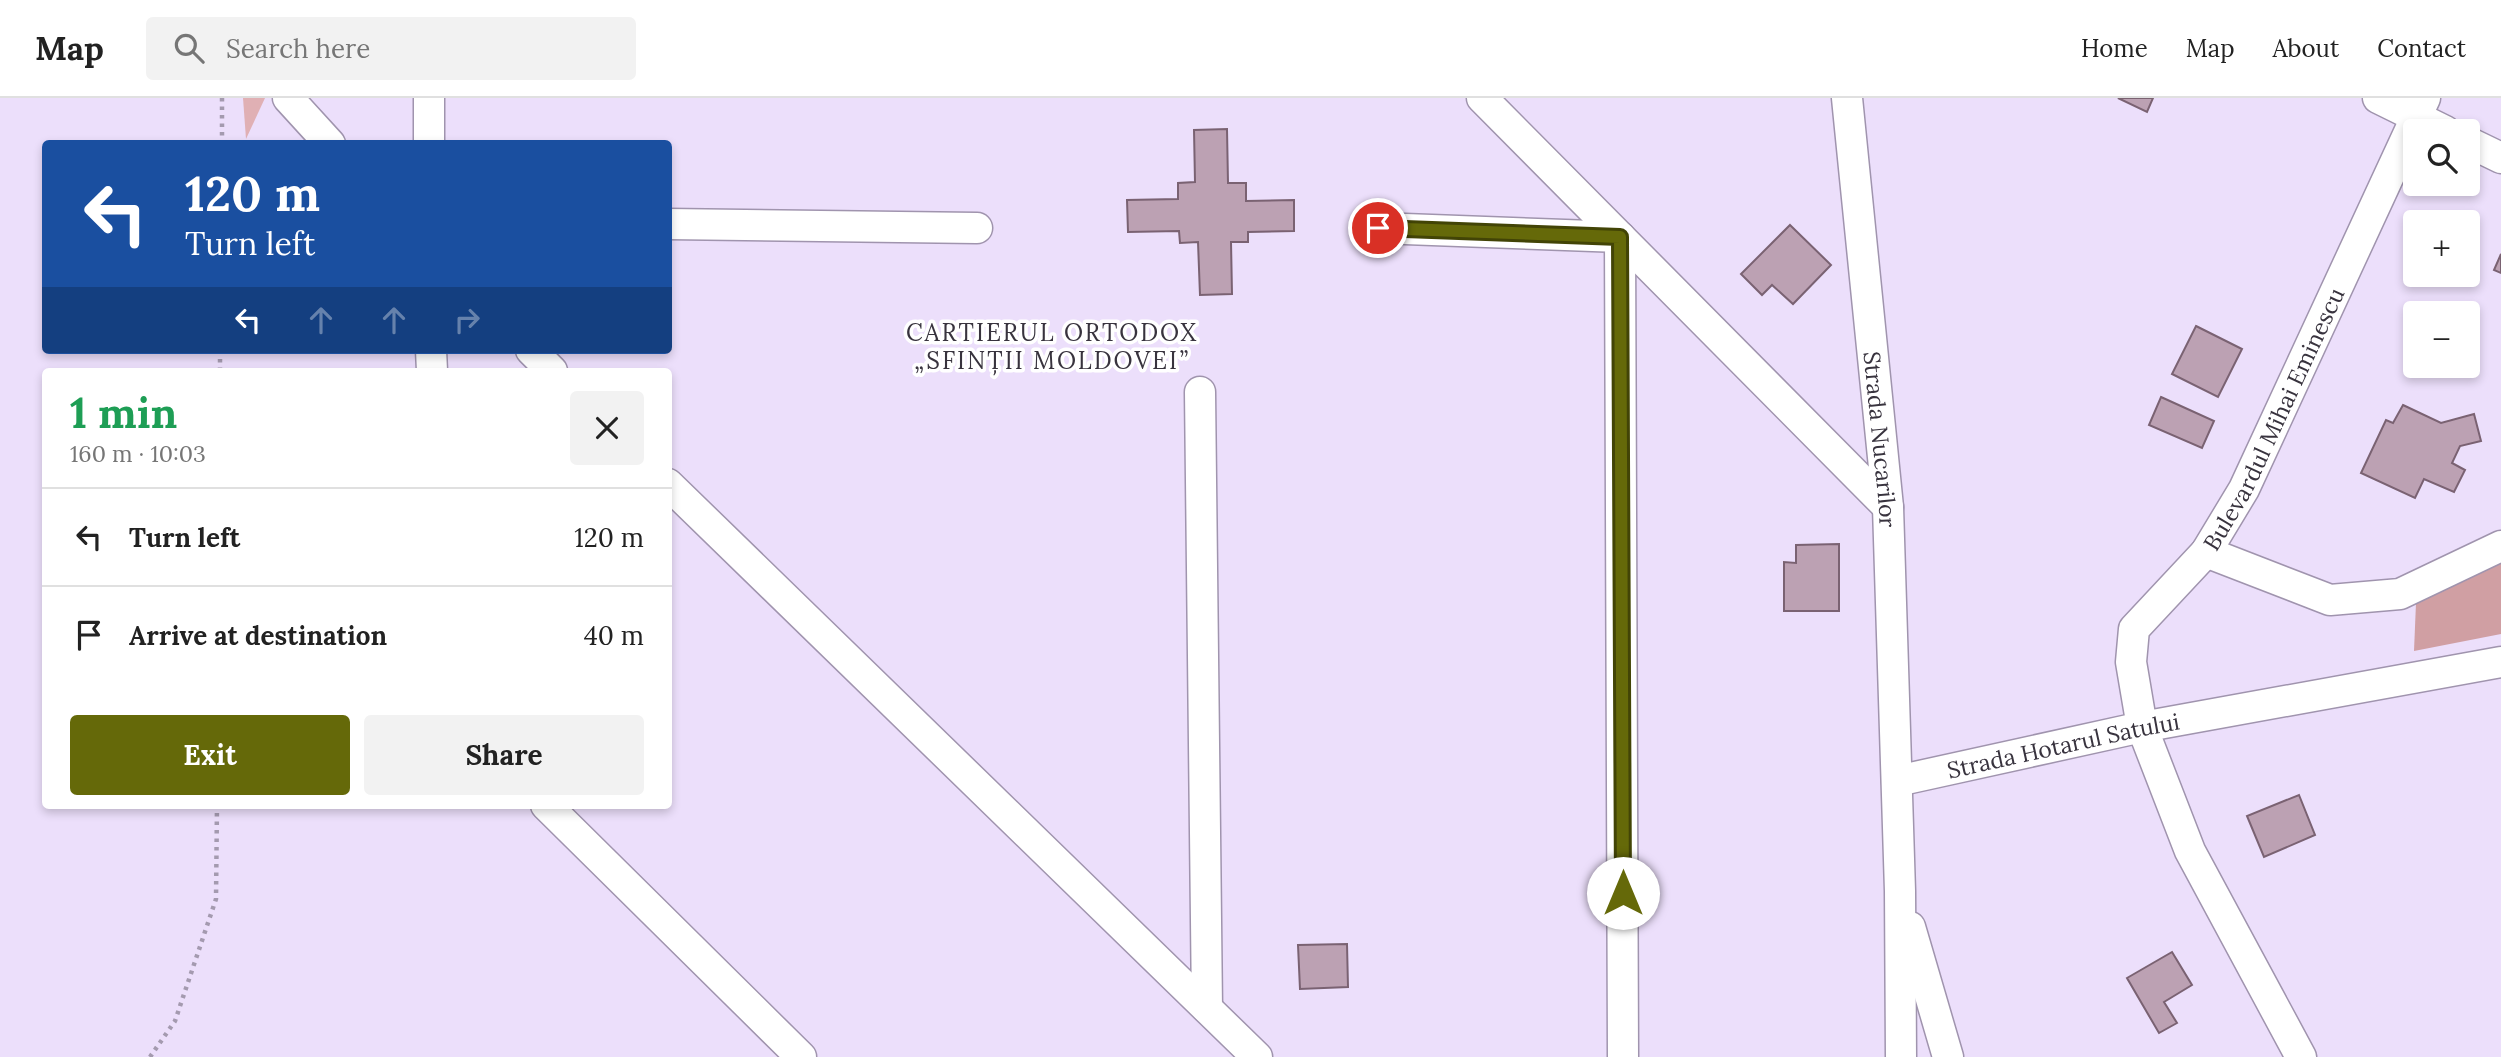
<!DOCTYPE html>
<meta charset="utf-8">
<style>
body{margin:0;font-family:Lora,serif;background:#f2f2f2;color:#222;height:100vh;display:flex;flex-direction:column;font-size:26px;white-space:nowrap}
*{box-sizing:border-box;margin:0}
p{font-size:23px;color:#767676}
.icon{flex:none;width:38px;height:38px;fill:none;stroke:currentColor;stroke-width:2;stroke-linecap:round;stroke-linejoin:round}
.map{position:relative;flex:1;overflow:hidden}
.side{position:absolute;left:42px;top:270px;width:630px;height:441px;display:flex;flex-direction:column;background:#fff;border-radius:7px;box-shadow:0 4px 10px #0003}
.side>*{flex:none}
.top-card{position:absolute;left:42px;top:42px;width:630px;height:214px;border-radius:7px;box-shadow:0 4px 10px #0003;background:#1a4fa0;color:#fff;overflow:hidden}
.buttons{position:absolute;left:2403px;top:21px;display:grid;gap:14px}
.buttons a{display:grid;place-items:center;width:77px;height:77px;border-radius:7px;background:#fff;box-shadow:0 4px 10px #0003;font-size:35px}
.pin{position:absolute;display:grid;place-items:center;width:60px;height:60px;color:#fff;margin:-30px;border:4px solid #fff;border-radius:50%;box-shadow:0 2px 7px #0007}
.me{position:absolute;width:77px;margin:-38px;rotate:0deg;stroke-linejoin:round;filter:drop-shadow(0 0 5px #0008)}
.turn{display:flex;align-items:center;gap:24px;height:147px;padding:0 28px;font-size:32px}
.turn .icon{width:91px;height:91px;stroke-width:2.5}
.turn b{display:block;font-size:49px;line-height:60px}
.lanes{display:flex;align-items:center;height:66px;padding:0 28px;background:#0003;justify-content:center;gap:35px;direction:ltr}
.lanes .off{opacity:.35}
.round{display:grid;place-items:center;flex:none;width:74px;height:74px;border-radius:7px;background:#f2f2f2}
.head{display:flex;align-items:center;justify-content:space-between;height:119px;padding:0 28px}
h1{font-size:42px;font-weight:700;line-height:52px;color:#1e9e55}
.primary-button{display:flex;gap:14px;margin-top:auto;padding:14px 28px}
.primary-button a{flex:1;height:80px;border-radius:7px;background:#656909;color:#fff;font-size:28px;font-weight:700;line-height:80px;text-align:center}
.primary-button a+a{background:#f2f2f2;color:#222}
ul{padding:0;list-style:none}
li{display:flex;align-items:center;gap:21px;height:98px;padding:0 28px;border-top:2px solid #e0e0e0}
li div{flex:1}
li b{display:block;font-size:26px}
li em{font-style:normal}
header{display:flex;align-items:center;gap:42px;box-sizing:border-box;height:98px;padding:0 35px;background:#fff;border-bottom:2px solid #e0e0e0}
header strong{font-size:33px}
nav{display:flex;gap:38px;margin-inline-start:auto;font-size:24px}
.search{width:490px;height:63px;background:#f2f2f2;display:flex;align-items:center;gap:18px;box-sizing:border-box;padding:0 24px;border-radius:7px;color:#767676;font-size:26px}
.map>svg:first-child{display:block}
.green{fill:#e0b0b4}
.forest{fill:#d09fa3}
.building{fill:#bca1b3;stroke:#7a6272;stroke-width:2}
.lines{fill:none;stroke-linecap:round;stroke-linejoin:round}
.street-casing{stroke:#a094ae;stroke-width:33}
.path{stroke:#a49aaf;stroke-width:4.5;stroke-dasharray:3.5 5;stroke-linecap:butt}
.street{stroke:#fff;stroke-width:30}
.route-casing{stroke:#424406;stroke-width:18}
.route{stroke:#656909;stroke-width:12}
.labels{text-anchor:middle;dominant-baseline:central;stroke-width:7;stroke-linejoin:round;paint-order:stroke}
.street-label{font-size:23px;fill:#38333e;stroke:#fff}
.neighbourhood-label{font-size:24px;letter-spacing:2px;fill:#38333e;stroke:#fff}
</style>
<header>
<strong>Map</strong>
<div class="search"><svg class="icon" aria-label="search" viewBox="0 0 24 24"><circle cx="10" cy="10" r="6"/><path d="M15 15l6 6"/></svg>Search here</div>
<nav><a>Home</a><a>Map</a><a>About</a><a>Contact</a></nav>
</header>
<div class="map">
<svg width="2501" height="959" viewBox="0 0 2501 959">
<rect width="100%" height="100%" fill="#ecdffb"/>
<path class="green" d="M 243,0 L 265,0 L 246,41 Z"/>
<path class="forest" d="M 2501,463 L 2501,536 L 2414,553 L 2416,505 Z"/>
<path class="building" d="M 2118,0 L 2153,0 L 2147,14 Z
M 1227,31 L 1228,85 L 1246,85 L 1246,103 L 1294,102 L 1294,133 L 1248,134 L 1248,144 L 1231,144 L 1232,196 L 1200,197 L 1198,144 L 1180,145 L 1179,133 L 1128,134 L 1127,102 L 1178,101 L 1178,85 L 1195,84 L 1194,32 Z
M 1790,127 L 1831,167 L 1793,206 L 1772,187 L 1762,197 L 1741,176 Z
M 2501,156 L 2501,175 L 2494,172 Z
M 2196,228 L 2242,251 L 2218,299 L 2172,276 Z
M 2161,299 L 2214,323 L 2202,350 L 2149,327 Z
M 2403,307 L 2441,325 L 2474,316 L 2481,343 L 2460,348 L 2452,365 L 2465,372 L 2454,394 L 2424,381 L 2415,400 L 2361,375 L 2386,322 L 2393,325 Z
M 1839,446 L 1839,513 L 1784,513 L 1784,464 L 1796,465 L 1796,447 Z
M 2299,697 L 2315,737 L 2264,759 L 2247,718 Z
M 1347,846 L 1348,889 L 1300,891 L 1298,847 Z
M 2172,854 L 2192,887 L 2164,904 L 2177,925 L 2159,935 L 2127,880 Z"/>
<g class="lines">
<defs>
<g id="street">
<path d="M 288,0 L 330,46"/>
<path d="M 429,0 L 429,46"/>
<path d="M 1482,0 L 1888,409"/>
<path id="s1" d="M 1847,0 L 1888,409 L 1900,793 L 1901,959"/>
<path d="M 2378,0 L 2445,33"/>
<path d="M 2468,44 L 2501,60"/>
<path d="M 668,126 L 977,130"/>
<path d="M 1378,130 L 1620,139 L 1623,959"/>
<path d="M 431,252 L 432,273"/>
<path d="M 531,252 L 552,273"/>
<path d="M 1200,294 L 1207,910"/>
<path d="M 668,386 L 1257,959"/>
<path d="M 2206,454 L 2330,502 L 2400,496 L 2501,448"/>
<path id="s2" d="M 1897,683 L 2142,629 L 2501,564"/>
<path d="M 546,707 L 801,959"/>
<path d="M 1910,829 L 1948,959"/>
<path id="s3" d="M 2301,959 L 2190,753 L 2142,629 L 2131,564 L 2134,531 L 2206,454 L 2244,391 L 2425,0"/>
</g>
</defs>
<use href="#street" class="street-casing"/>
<path class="path" d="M 222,46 L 222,0
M 220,273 L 220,252
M 150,959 L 175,923 L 216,801 L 217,707"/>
<use href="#street" class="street"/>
</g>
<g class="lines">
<defs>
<path id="route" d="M 1378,130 L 1620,139 L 1623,795"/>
</defs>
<use href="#route" class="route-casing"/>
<use href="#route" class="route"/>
</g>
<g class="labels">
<g class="street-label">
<text stroke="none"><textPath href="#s3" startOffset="721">Bulevardul Mihai Eminescu</textPath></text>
<text stroke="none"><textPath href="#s1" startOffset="343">Strada Nucarilor</textPath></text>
<text stroke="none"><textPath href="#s2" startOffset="170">Strada Hotarul Satului</textPath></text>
</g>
<g class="neighbourhood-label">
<text x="1052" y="234">CARTIERUL ORTODOX<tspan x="1052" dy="28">„SFINȚII MOLDOVEI”</tspan></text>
</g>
</g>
</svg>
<div class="buttons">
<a><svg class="icon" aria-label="search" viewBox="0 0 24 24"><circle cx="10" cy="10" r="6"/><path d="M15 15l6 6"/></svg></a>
<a>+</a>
<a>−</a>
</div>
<div class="pin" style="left:1378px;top:130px;background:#d93025"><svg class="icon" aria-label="arrive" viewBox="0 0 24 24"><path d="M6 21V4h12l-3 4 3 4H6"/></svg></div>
<svg class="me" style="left:1623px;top:795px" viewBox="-20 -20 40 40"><circle r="19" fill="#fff"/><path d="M0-13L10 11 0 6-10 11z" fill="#656909"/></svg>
<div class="top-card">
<div class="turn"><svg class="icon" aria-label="left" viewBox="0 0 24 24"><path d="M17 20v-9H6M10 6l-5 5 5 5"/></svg><div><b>120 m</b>Turn left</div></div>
<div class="lanes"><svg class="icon" aria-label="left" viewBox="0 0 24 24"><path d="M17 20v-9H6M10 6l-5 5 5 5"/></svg><svg class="icon off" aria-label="ahead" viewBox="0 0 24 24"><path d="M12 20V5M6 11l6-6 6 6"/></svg><svg class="icon off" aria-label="ahead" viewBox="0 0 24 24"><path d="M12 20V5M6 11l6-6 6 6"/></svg><svg class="icon off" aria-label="right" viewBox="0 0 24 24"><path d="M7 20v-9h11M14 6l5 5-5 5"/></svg></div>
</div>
<section class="side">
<div class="head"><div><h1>1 min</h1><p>160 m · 10:03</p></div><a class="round"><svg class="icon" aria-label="close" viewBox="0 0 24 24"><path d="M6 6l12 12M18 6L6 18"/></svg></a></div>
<ul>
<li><svg class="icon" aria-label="left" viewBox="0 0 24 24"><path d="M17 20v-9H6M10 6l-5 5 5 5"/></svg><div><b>Turn left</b></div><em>120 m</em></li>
<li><svg class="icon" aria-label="arrive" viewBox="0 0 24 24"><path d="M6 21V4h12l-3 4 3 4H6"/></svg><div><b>Arrive at destination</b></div><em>40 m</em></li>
</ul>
<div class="primary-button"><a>Exit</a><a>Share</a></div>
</section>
</div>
